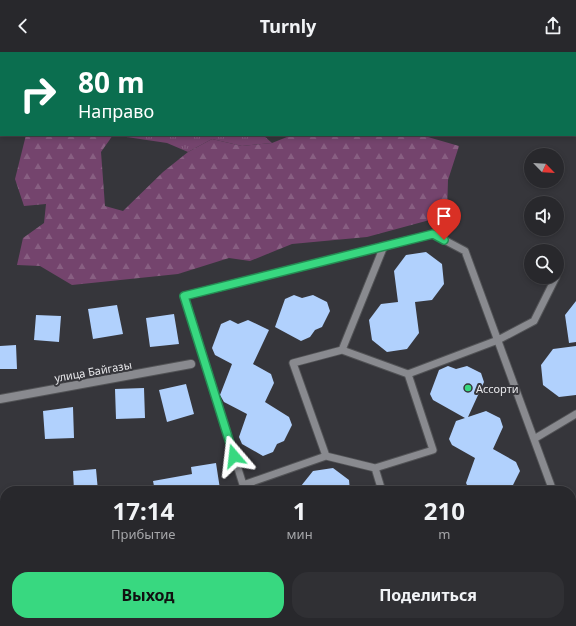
<!DOCTYPE html>
<html lang="ru">
<meta charset="utf-8">
<style>
body{margin:0;font-family:"Noto Sans",sans-serif;background:#303034;color:#f1f3f6;height:100vh;display:flex;flex-direction:column;font-size:15px;white-space:nowrap}
*{box-sizing:border-box;margin:0}
p{font-size:13px;color:#a5a6a9}
.icon{flex:none;width:22px;height:22px;fill:none;stroke:currentColor;stroke-width:2;stroke-linecap:round;stroke-linejoin:round}
.map{position:relative;flex:1;overflow:hidden}
.side{position:absolute;left:0px;top:434px;width:576px;height:140px;display:flex;flex-direction:column;background:#28282c;border-radius:16px 16px 0 0;box-shadow:0 2px 6px #0003,0 0 0 1px #444448}
.side>*{flex:none}
.hud{position:absolute;left:0px;top:0px;width:576px;height:84px;box-shadow:0 2px 6px #0003,0 0 0 1px #444448;background:#0b6e4f;color:#fff;overflow:hidden}
.needle{width:26px;rotate:115deg}
.fabs{position:absolute;left:524px;top:96px;display:grid;gap:8px}
.fabs a{display:grid;place-items:center;width:40px;height:40px;border-radius:50%;background:#28282c;box-shadow:0 2px 6px #0003,0 0 0 1px #444448;font-size:20px}
.pin{position:absolute;display:grid;place-items:center;width:34px;height:34px;color:#fff;margin:-41px -17px;border-radius:50% 50% 50% 0;rotate:-45deg;box-shadow:0 0 4px #0007}
.pin .icon{rotate:45deg}
.me{position:absolute;width:44px;margin:-22px;rotate:343deg;stroke-linejoin:round;filter:drop-shadow(0 0 3px #0008)}
.turn{display:flex;align-items:center;gap:14px;height:84px;padding:0 12px;font-size:18px}
.turn .icon{width:52px;height:52px;stroke-width:2.5}
.turn b{display:block;font-size:28px;line-height:34px}
.eta{display:flex;justify-content:space-evenly;align-items:center;height:68px;text-align:center}
.eta b{font-size:24px;font-weight:700;line-height:28px}
.action{display:flex;gap:8px;margin-top:auto;padding:8px 12px}
.action a{flex:1;height:46px;border-radius:16px;background:#38d880;color:#111;font-size:16px;font-weight:700;line-height:46px;text-align:center}
.action a+a{background:#303034;color:#f1f3f6}
header{display:flex;justify-content:space-between;align-items:center;height:52px;padding:0 12px;background:#28282c;font-size:18px;font-weight:700}
.map>svg:first-child{display:block}
.grass{fill:url(#grass-tufts)}
.forest{fill:url(#forest-firs)}
.pitch{fill:#74446d}
.building{fill:#b1d1fd}
.lines{fill:none;stroke-linecap:round;stroke-linejoin:round}
.lane-casing{stroke:#525356;stroke-width:9}
.street-casing{stroke:#525356;stroke-width:10}
.lane{stroke:#898a8f;stroke-width:7}
.street{stroke:#898a8f;stroke-width:8}
.route-casing{stroke:#248c53;stroke-width:10}
.route{stroke:#38d880;stroke-width:7}
.poi-dot{fill:#38d880;stroke:#36363b;stroke-width:1.5}
.labels{text-anchor:middle;dominant-baseline:central;stroke-width:4;stroke-linejoin:round;paint-order:stroke}
.street-label{font-size:11px;fill:#e8e8eb;stroke:#36363b}
.poi-label{font-size:11px;fill:#e8e8eb;stroke:#36363b;text-anchor:start}
</style>
<header><svg class="icon" aria-label="back" viewBox="0 0 24 24"><path d="M15 5l-7 7 7 7"/></svg>Turnly<svg class="icon" aria-label="share" viewBox="0 0 24 24"><path d="M12 15V3M7 8l5-5 5 5M5 13v7h14v-7"/></svg></header>
<div class="map">
<svg width="576" height="574" viewBox="0 0 576 574">
<defs>
<pattern id="grass-tufts" width="24" height="20" patternUnits="userSpaceOnUse"><rect width="24" height="20" fill="#74446d"/><path d="M3 7l-1-3M5 7V3M7 7l1-3M15 17l-1-3M17 17v-4M19 17l1-3" fill="none" stroke="#885f82"/></pattern>
<pattern id="forest-firs" width="22" height="20" patternUnits="userSpaceOnUse"><rect width="22" height="20" fill="#74446d"/><path d="M5 1l3.5 6h-7zM16 11l3.5 6h-7z" fill="#885f82"/></pattern>
</defs>
<rect width="100%" height="100%" fill="#36363b"/>
<path class="grass" d="M 0,0 L 144,0 L 145,1 L 1,1 L 1,21 Z
M 113,83 L 263,83 L 272,91 L 242,94 L 212,87 L 188,100 L 167,91 Z"/>
<path class="forest" d="M 260,0 L 362,0 L 263,1 Z
M 386,0 L 501,0 L 489,1 Z
M 26,83 L 113,83 L 101,100 L 105,154 L 123,159 L 163,120 L 188,100 L 212,87 L 242,94 L 272,91 L 292,83 L 421,83 L 459,94 L 448,128 L 447,161 L 426,169 L 367,185 L 292,192 L 250,209 L 229,206 L 178,222 L 72,233 L 40,214 L 17,213 L 23,186 L 44,171 L 46,152 L 24,154 L 15,127 Z"/>
<path class="pitch" d="M 308,569 L 521,569 L 522,574 L 310,574 Z"/>
<path class="building" d="M 426,200 L 442,212 L 444,232 L 432,248 L 415,250 L 419,281 L 407,297 L 387,300 L 372,288 L 369,268 L 381,252 L 398,250 L 394,219 L 406,203 Z
M 294,243 L 302,246 L 313,243 L 327,250 L 330,259 L 322,275 L 315,278 L 310,285 L 301,289 L 275,275 L 285,247 Z
M 576,249 L 576,290 L 569,291 L 565,263 Z
M 117,253 L 123,282 L 93,287 L 88,257 Z
M 174,262 L 179,292 L 150,295 L 146,266 Z
M 36,263 L 61,264 L 59,290 L 34,288 Z
M 230,268 L 238,272 L 248,268 L 269,278 L 253,312 L 271,322 L 274,331 L 265,350 L 289,365 L 292,373 L 284,389 L 277,392 L 273,400 L 263,404 L 242,392 L 239,385 L 247,362 L 224,350 L 220,343 L 232,312 L 215,303 L 212,296 L 221,272 Z
M 16,293 L 17,317 L 0,317 L 0,294 Z
M 576,294 L 576,343 L 559,345 L 543,333 L 541,313 L 553,297 Z
M 448,314 L 456,317 L 467,314 L 481,321 L 484,330 L 468,365 L 486,359 L 500,366 L 503,375 L 493,397 L 516,410 L 520,419 L 512,435 L 502,439 L 470,439 L 466,431 L 475,406 L 452,393 L 449,387 L 456,369 L 465,366 L 433,348 L 430,342 L 439,318 Z
M 186,332 L 194,362 L 167,370 L 159,338 Z
M 144,336 L 145,366 L 116,367 L 115,337 Z
M 73,355 L 74,386 L 45,387 L 43,359 Z
M 216,411 L 220,437 L 209,439 L 155,439 L 153,429 L 192,422 L 191,415 Z
M 333,416 L 349,428 L 350,439 L 297,439 L 313,419 Z
M 96,417 L 98,439 L 74,439 L 73,419 Z"/>
<g class="lines">
<defs>
<path id="lane" d="M 342,298 L 384,194
M 408,322 L 342,298 L 293,311 L 326,404 L 375,416 L 433,398 L 408,322 L 498,288 L 534,269 L 556,225
M 534,387 L 576,362
M 375,416 L 382,439
M 243,433 L 326,404
M 245,439 L 184,244 L 433,182 L 465,199 L 553,439
M 0,484 L 5,483
M 571,488 L 576,502
M 155,569 L 158,574
M 286,569 L 287,574"/>
<path id="street" d="M 0,347 L 191,312"/>
</defs>
<use href="#lane" class="lane-casing"/>
<use href="#street" class="street-casing"/>
<use href="#lane" class="lane"/>
<use href="#street" class="street"/>
</g>
<g class="lines">
<defs>
<path id="route" d="M 234,404 L 184,244 L 433,182 L 444,188"/>
</defs>
<use href="#route" class="route-casing"/>
<use href="#route" class="route"/>
</g>
<circle class="poi-dot" cx="468" cy="336" r="4"/>
<g class="labels">
<g class="street-label">
<text transform="translate(93 319) rotate(-10)">улица Байгазы</text>
</g>
<g class="poi-label">
<text x="476" y="336">Ассорти</text>
</g>
</g>
</svg>
<div class="fabs">
<a><svg class="needle" viewBox="-14 -14 28 28"><path d="M0-13l5 13h-10z" fill="#e53935"/><path d="M0 13l5-13h-10z" fill="#a5a6a9"/></svg></a>
<a><svg class="icon" aria-label="sound" viewBox="0 0 24 24"><path d="M4 9h4l5-4v14l-5-4H4zM17 9q2 3 0 6"/></svg></a>
<a><svg class="icon" aria-label="search" viewBox="0 0 24 24"><circle cx="10" cy="10" r="6"/><path d="M15 15l6 6"/></svg></a>
</div>
<div class="pin" style="left:444px;top:188px;background:#d93025"><svg class="icon" aria-label="arrive" viewBox="0 0 24 24"><path d="M6 21V4h12l-3 4 3 4H6"/></svg></div>
<svg class="me" style="left:234px;top:404px" viewBox="-20 -20 40 40"><path d="M0-17L14 15 0 8-14 15z" fill="#38d880" stroke="#fff" stroke-width="4"/></svg>
<div class="hud">
<div class="turn"><svg class="icon" aria-label="right" viewBox="0 0 24 24"><path d="M7 20v-9h11M14 6l5 5-5 5"/></svg><div><b>80 m</b>Направо</div></div>
</div>
<section class="side">
<div class="eta">
<div><b>17:14</b><p>Прибытие</p></div>
<div><b>1</b><p>мин</p></div>
<div><b>210</b><p>m</p></div>
</div>
<div class="action"><a>Выход</a><a>Поделиться</a></div>
</section>
</div>
